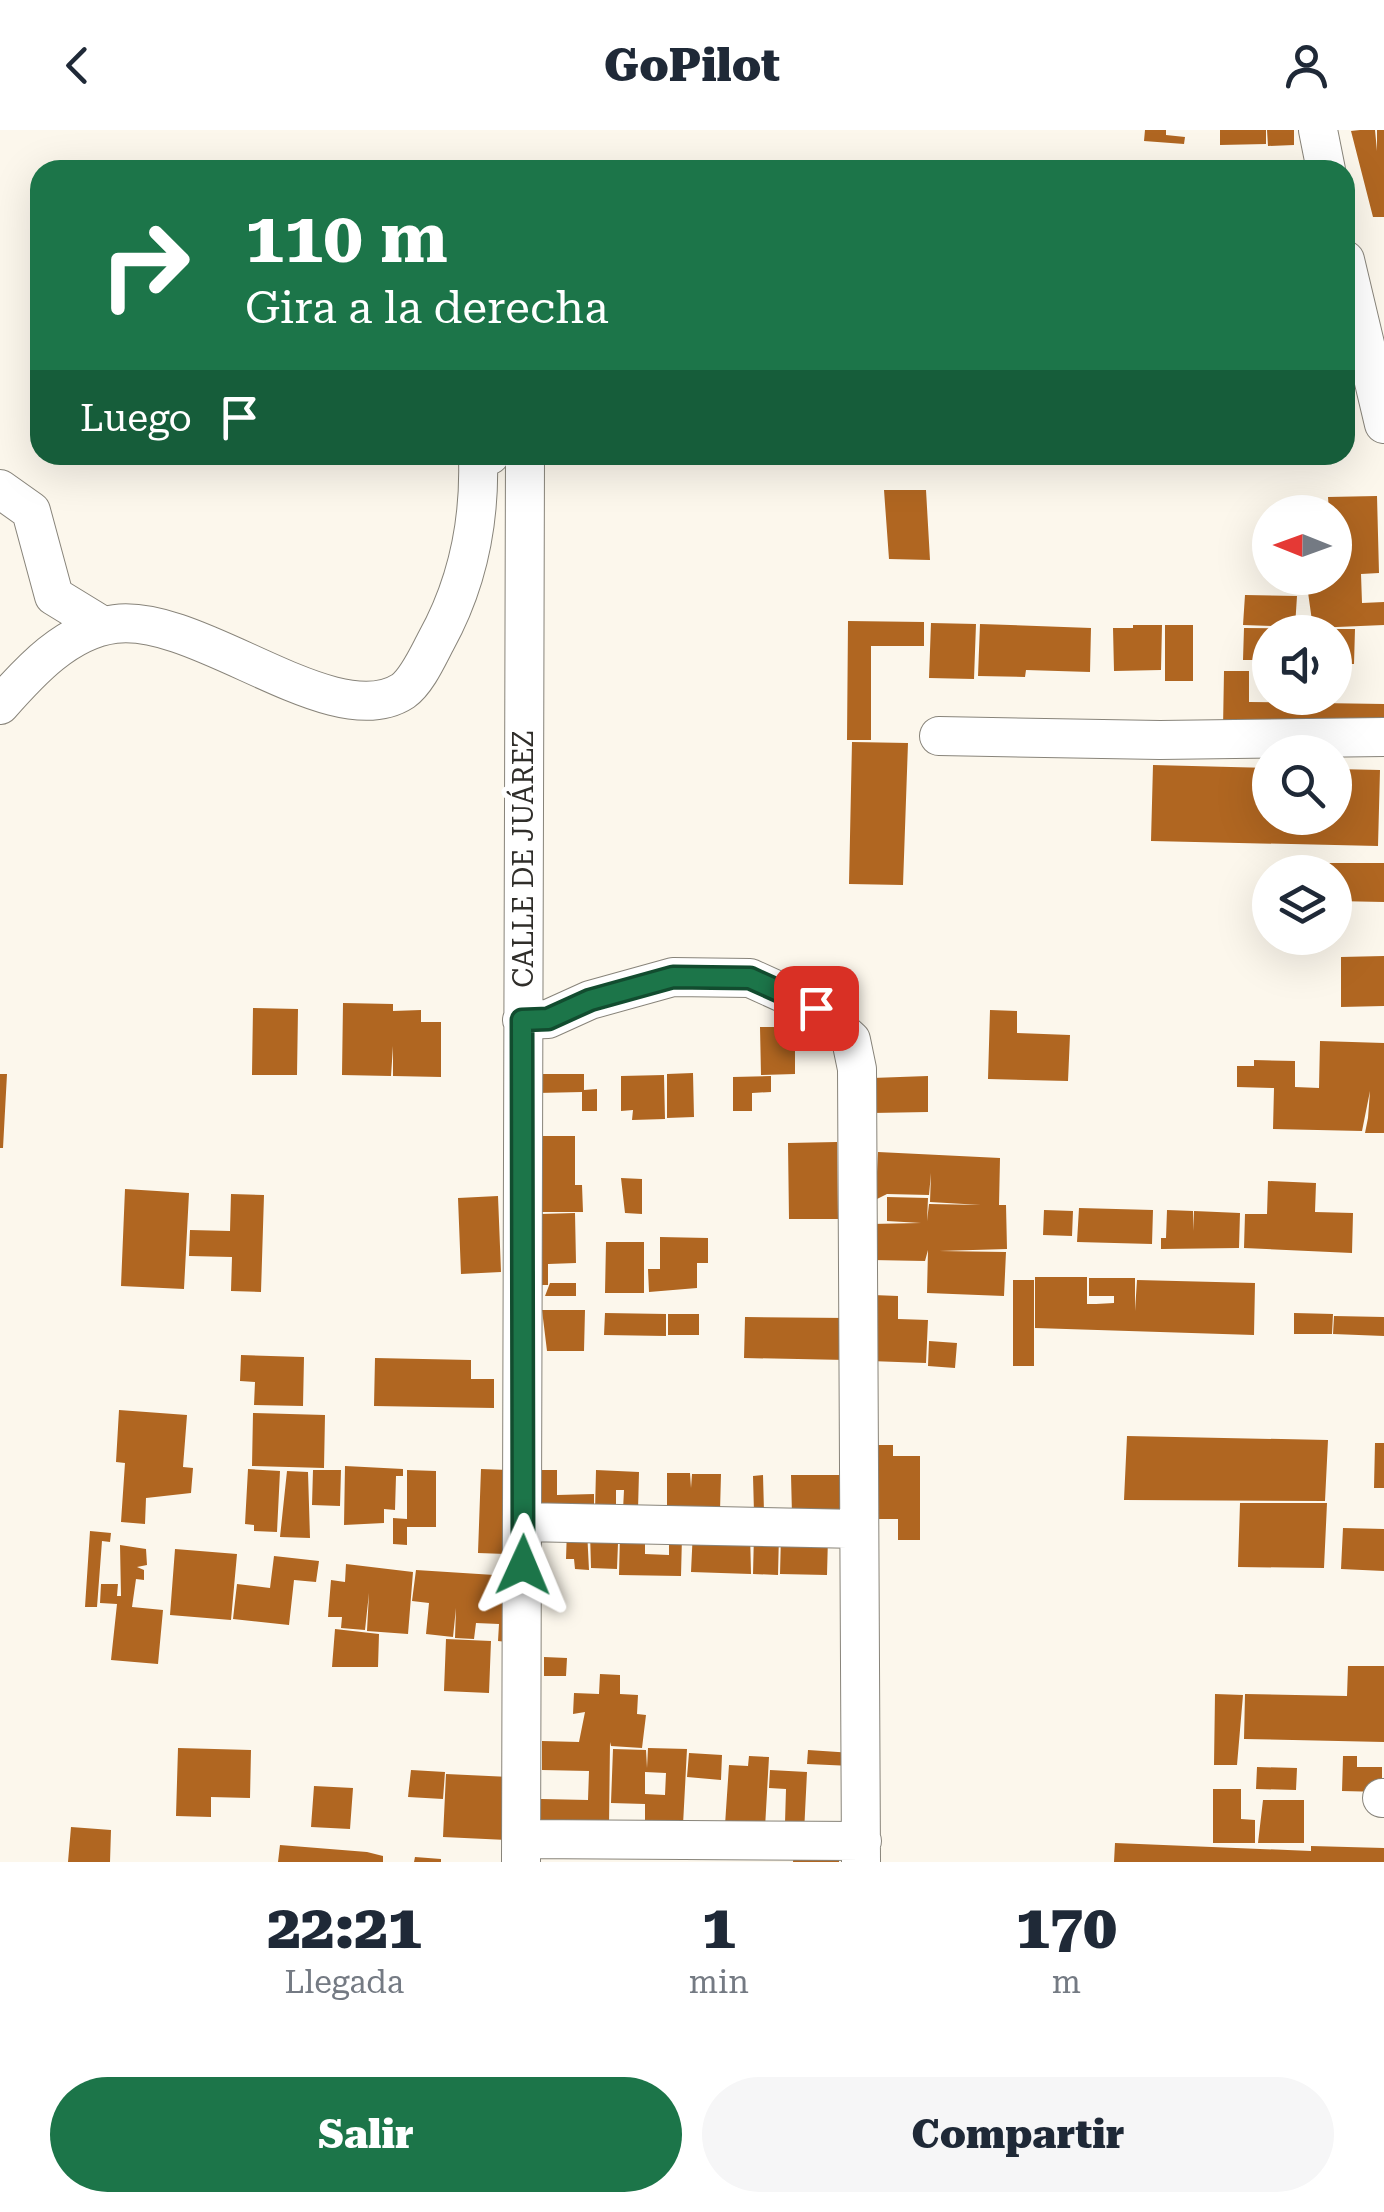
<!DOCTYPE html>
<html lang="es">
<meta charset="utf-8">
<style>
body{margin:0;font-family:"Roboto Serif",serif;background:#f6f6f7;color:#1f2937;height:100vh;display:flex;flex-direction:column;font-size:38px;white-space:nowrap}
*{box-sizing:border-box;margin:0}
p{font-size:32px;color:#747a83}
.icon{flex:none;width:55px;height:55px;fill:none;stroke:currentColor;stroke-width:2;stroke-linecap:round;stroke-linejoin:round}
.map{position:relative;height:1732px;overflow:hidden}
.details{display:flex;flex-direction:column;background:#fff;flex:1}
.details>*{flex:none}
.top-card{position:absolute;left:30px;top:30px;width:1325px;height:305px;border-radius:30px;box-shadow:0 10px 40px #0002;background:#1c7549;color:#fff;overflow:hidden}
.needle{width:65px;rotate:271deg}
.buttons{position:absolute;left:1252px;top:365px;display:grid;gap:20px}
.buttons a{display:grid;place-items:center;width:100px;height:100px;border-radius:50%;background:#fff;box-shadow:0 10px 40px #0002;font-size:50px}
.pin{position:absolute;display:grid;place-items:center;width:85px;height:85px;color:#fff;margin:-42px;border-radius:20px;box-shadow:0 5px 15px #0006}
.me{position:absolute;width:110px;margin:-55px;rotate:1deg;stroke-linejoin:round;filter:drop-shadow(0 0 8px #0008)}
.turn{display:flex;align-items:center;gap:35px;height:210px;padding:0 50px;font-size:45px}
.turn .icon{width:130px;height:130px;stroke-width:2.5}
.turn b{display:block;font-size:70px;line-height:85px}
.then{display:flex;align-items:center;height:95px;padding:0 50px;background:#0003;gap:20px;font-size:38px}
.eta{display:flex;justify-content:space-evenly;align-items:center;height:170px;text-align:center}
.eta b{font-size:60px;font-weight:800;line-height:70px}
.action{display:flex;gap:20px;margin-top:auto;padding:20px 50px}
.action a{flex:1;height:115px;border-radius:60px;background:#1c7549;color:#fff;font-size:40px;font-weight:800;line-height:115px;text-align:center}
.action a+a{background:#f6f6f7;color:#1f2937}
header{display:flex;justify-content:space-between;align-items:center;height:130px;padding:0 50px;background:#fff;font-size:45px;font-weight:800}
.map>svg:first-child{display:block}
.building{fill:#b06621;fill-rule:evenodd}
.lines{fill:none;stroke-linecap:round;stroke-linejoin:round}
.minor-casing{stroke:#88847a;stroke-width:40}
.minor{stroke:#fff;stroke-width:38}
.route-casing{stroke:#124c2f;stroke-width:25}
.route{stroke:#1c7549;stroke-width:18}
.labels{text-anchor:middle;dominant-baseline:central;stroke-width:10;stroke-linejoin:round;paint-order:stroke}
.street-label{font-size:28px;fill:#302e2a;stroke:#fff}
</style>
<header><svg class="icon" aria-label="back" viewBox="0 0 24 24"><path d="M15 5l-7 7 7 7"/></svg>GoPilot<svg class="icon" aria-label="person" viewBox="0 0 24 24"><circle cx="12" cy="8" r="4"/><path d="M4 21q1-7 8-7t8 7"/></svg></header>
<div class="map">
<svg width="1384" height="1732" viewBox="0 0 1384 1732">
<rect width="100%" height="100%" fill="#fcf7ec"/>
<path class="building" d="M 1145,0 L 1166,0 L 1166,5 L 1185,7 L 1184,14 L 1144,11 Z
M 1220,0 L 1266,0 L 1266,14 L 1220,15 Z
M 1267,0 L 1294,0 L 1294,15 L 1268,16 Z
M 1360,0 L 1375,0 L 1377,21 L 1377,0 L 1384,0 L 1384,87 L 1373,87 L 1351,1 Z
M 1291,325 L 1335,325 L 1336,333 L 1291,334 Z
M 884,360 L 926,360 L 930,430 L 889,429 Z
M 1377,366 L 1379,443 L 1361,444 L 1362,473 L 1384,472 L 1384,495 L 1313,498 L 1306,448 L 1335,448 L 1335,382 L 1329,382 L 1328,367 Z
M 1245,465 L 1297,466 L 1295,497 L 1243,495 Z
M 848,491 L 924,492 L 924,516 L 871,516 L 871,610 L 847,610 Z
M 931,493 L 976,494 L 974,549 L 929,548 Z
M 980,494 L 1091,498 L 1090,542 L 1026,540 L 1025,547 L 978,546 Z
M 1133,495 L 1162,495 L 1161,540 L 1114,541 L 1113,498 L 1133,498 Z
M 1165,495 L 1193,495 L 1193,551 L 1165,551 Z
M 1244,498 L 1323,499 L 1323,502 L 1270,502 L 1270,530 L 1243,530 Z
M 1335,499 L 1355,499 L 1354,534 L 1335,534 Z
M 1224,541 L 1249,541 L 1249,572 L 1384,574 L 1384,600 L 1223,598 Z
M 852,612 L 908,613 L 903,755 L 849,754 Z
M 1153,635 L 1270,638 L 1270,688 L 1335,688 L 1335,639 L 1380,640 L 1378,716 L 1151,711 Z
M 1300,733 L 1384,733 L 1384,772 L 1335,771 L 1335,742 L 1300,742 Z
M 1384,826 L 1384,876 L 1341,877 L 1341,827 Z
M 343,873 L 393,874 L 393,881 L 421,880 L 421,892 L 441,892 L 441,947 L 393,946 L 393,916 L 391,946 L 342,945 Z
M 253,878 L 298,879 L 297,945 L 252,945 Z
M 990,880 L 1017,881 L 1017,903 L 1070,905 L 1068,951 L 988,949 Z
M 760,897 L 795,897 L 795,944 L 761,945 Z
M 1320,911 L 1384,913 L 1384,1003 L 1365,1003 L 1368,988 L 1370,961 L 1362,1001 L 1273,999 L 1274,958 L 1237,957 L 1237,936 L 1254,936 L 1254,930 L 1295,931 L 1295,957 L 1319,958 Z
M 693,943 L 694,987 L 667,988 L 667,944 Z
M 0,944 L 7,944 L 3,1018 L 0,1018 Z
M 537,944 L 584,944 L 584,960 L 597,959 L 597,981 L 582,981 L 582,962 L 537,963 Z
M 664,945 L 665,989 L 632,990 L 633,980 L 621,981 L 621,946 Z
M 771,946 L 771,962 L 752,963 L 752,981 L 733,981 L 733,947 Z
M 928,946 L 928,982 L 872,983 L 872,948 Z
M 539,1006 L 575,1006 L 575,1055 L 582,1055 L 583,1082 L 539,1082 Z
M 837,1012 L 838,1089 L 789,1089 L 788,1013 Z
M 878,1022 L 1000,1028 L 999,1075 L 1006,1075 L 1007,1119 L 939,1121 L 1006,1122 L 1004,1166 L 927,1163 L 928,1120 L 925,1131 L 872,1130 L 871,1094 L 921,1093 L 887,1091 L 887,1067 L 928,1068 L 927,1091 L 929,1074 L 981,1075 L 930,1072 L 931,1043 L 929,1065 L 887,1064 L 875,1070 L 871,1042 L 877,1042 Z
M 621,1048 L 642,1049 L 642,1084 L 625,1083 Z
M 1268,1051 L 1316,1053 L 1315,1082 L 1353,1083 L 1352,1123 L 1244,1118 L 1245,1084 L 1267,1084 Z
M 125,1059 L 189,1063 L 184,1159 L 121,1156 Z
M 231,1064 L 264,1065 L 261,1162 L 231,1161 L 232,1127 L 189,1126 L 190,1100 L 230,1101 Z
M 498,1066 L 501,1142 L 461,1144 L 458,1068 Z
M 1079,1078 L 1153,1080 L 1152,1114 L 1077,1112 Z
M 1044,1080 L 1073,1081 L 1072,1106 L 1043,1105 Z
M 1167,1080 L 1193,1081 L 1193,1101 L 1194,1081 L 1240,1083 L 1239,1118 L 1161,1119 L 1161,1108 L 1166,1108 Z
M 575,1083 L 576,1133 L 548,1134 L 548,1155 L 542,1155 L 541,1084 Z
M 660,1107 L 708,1108 L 708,1133 L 697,1133 L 697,1158 L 649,1162 L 648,1139 L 660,1139 Z
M 606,1112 L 644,1112 L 644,1163 L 605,1163 Z
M 1035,1147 L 1087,1147 L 1087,1174 L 1096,1174 L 1114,1173 L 1114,1166 L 1089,1166 L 1089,1148 L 1135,1148 L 1135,1181 L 1137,1150 L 1255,1153 L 1254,1205 L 1035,1198 Z
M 1013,1150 L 1034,1150 L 1034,1236 L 1013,1236 Z
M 550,1153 L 576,1153 L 576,1166 L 545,1166 Z
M 873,1165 L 898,1166 L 898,1189 L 928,1190 L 926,1233 L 870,1231 Z
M 542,1180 L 585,1180 L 584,1221 L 547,1221 Z
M 605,1183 L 666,1184 L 666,1206 L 604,1205 Z
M 1294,1183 L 1333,1184 L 1332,1204 L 1294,1204 Z
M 668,1184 L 699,1184 L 699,1205 L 668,1205 Z
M 1334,1186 L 1384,1187 L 1384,1206 L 1333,1204 Z
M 745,1187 L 847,1188 L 846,1230 L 744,1228 Z
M 929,1211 L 957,1213 L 955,1238 L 928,1236 Z
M 241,1225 L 304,1227 L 303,1276 L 254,1275 L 255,1252 L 240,1251 Z
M 375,1228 L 471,1230 L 471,1249 L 494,1249 L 494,1278 L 374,1276 Z
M 119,1280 L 187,1285 L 183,1337 L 193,1338 L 191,1363 L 146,1368 L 145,1394 L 121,1392 L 125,1333 L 116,1332 Z
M 253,1283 L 325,1285 L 324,1338 L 252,1336 Z
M 1127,1306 L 1328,1310 L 1325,1371 L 1124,1370 Z
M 1375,1313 L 1384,1313 L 1384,1358 L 1374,1358 Z
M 877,1315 L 893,1315 L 893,1326 L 920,1326 L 920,1410 L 898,1410 L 898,1389 L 873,1389 Z
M 345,1336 L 403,1339 L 403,1346 L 396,1346 L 395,1380 L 384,1379 L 384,1393 L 344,1395 Z
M 248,1339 L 280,1341 L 277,1402 L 254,1401 L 254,1395 L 245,1394 Z
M 481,1339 L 509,1340 L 506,1424 L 478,1423 Z
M 313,1340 L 341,1340 L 340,1376 L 312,1375 Z
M 407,1340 L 436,1341 L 436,1397 L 407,1397 L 407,1415 L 393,1414 L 393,1388 L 407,1389 Z
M 540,1340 L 557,1340 L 557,1365 L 594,1364 L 594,1379 L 541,1380 Z
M 596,1340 L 639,1342 L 638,1380 L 623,1380 L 624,1360 L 616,1360 L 616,1382 L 595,1381 Z
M 287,1341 L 308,1342 L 310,1408 L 280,1407 Z
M 667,1343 L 690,1343 L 691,1358 L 692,1344 L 721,1344 L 720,1381 L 667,1382 Z
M 763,1345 L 764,1382 L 754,1383 L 753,1346 Z
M 791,1345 L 849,1345 L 849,1384 L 792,1385 Z
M 1240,1373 L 1327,1373 L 1324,1438 L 1238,1437 Z
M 1343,1398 L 1384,1399 L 1384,1441 L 1341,1439 Z
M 567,1399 L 587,1400 L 589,1440 L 575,1439 L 574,1429 L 566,1429 Z
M 693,1400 L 750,1402 L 751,1444 L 691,1442 Z
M 90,1401 L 111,1403 L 110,1412 L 102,1411 L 97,1477 L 85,1477 Z
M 590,1402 L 618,1413 L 617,1439 L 591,1438 Z
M 754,1404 L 779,1405 L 778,1445 L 753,1444 Z
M 620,1405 L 645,1406 L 645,1424 L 669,1425 L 669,1406 L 682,1406 L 681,1446 L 619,1445 Z
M 781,1406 L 828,1407 L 827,1445 L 780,1444 Z
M 120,1415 L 146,1419 L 147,1435 L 137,1437 L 144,1440 L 144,1450 L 136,1449 L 132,1477 L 163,1480 L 158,1534 L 111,1530 L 117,1474 L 100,1473 L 101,1454 L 118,1454 L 117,1466 L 121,1466 Z
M 175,1419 L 237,1424 L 231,1490 L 170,1485 Z
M 274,1426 L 319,1431 L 316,1452 L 294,1450 L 289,1495 L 233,1489 L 237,1454 L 270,1458 Z
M 346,1434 L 413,1442 L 408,1504 L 367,1501 L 369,1463 L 365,1500 L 341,1498 L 342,1487 L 328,1487 L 331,1450 L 345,1452 Z
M 416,1440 L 512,1446 L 507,1512 L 498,1511 L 499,1494 L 476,1493 L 474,1509 L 455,1508 L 456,1478 L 453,1507 L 426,1504 L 429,1473 L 412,1471 Z
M 335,1499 L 379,1504 L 378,1537 L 332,1537 Z
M 446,1509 L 491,1511 L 489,1563 L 444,1561 Z
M 544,1527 L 567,1528 L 566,1546 L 544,1546 Z
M 1348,1536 L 1384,1536 L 1384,1612 L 1244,1609 L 1245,1564 L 1347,1566 Z
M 600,1544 L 620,1545 L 620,1564 L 638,1565 L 637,1584 L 646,1585 L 642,1618 L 611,1616 L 610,1612 L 609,1695 L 541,1694 L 541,1669 L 588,1670 L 589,1641 L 542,1640 L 542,1611 L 579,1612 L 585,1582 L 573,1584 L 574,1563 L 599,1564 Z
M 1215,1564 L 1243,1565 L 1237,1635 L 1214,1635 Z
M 178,1618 L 251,1620 L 250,1668 L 211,1667 L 211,1687 L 176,1686 Z
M 648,1618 L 687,1619 L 683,1695 L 645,1693 L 645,1674 L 611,1673 L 613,1619 L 646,1620 L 647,1638 ZM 645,1642 L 666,1643 L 665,1665 L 645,1664 Z
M 808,1620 L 853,1623 L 852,1636 L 807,1634 Z
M 689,1623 L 722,1625 L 721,1650 L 687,1647 Z
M 749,1626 L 769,1627 L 765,1698 L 725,1695 L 729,1635 L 748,1636 Z
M 1343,1626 L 1357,1626 L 1357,1637 L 1382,1637 L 1382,1662 L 1342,1661 Z
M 1257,1637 L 1297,1638 L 1296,1660 L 1256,1659 Z
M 411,1640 L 445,1642 L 443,1669 L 408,1667 Z
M 770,1640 L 807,1642 L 804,1703 L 785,1693 L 786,1659 L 769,1658 Z
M 446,1644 L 510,1647 L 507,1710 L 443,1707 Z
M 314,1656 L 353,1658 L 350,1699 L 311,1697 Z
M 1213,1659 L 1241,1659 L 1241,1689 L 1255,1690 L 1255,1713 L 1213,1713 Z
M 1263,1670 L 1304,1670 L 1304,1713 L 1258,1713 Z
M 71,1697 L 111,1700 L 110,1732 L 68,1732 Z
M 1115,1713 L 1311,1721 L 1311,1716 L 1384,1718 L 1384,1732 L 1114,1732 Z
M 280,1715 L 367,1722 L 383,1726 L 383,1732 L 278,1732 Z
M 794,1720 L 839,1723 L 839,1732 L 793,1732 Z
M 415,1727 L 441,1729 L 441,1732 L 414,1732 Z"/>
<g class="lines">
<defs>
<path id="minor" d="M 1318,0 L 1326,40
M 1345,130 L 1384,294
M 0,359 L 31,381 L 54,466 L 103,496
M 0,575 C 30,541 67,500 115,494 C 199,483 334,606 403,561 C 417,551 428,526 436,511 C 467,455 480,392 478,328 L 490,325
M 939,606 L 1160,610 L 1384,607
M 522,890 L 548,889 L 590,870 L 673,847 L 750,848 L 816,878 L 851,910 L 857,939 L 861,1732
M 523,1392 L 859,1399
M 1382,1668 L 1384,1668
M 523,1709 L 862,1711
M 521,1732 L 525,325"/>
</defs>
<use href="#minor" class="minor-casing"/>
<use href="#minor" class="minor"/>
</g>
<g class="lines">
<defs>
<path id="route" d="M 523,1435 L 522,890 L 548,889 L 590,870 L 673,847 L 750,848 L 816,878"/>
</defs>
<use href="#route" class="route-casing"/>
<use href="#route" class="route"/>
</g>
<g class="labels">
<g class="street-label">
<text transform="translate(523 729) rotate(-90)">CALLE DE JUÁREZ</text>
</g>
</g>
</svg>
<div class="buttons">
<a><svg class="needle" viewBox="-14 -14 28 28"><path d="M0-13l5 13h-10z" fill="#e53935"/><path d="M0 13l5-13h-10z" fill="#747a83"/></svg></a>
<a><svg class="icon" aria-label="sound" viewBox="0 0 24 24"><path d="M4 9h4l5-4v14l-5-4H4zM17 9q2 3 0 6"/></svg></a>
<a><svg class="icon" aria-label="search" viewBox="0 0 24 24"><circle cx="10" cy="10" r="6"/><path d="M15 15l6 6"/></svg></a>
<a><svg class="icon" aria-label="layers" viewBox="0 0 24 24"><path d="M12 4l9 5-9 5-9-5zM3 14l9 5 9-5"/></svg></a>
</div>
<div class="pin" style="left:816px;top:878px;background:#d93025"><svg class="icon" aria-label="arrive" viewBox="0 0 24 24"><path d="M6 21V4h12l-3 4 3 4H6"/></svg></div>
<svg class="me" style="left:523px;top:1435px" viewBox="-20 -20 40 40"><path d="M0-17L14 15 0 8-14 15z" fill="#1c7549" stroke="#fff" stroke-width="4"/></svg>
<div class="top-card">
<div class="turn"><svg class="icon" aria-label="right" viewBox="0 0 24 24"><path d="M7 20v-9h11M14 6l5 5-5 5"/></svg><div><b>110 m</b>Gira a la derecha</div></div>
<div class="then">Luego<svg class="icon" aria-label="arrive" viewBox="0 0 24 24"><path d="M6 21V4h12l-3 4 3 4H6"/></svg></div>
</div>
</div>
<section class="details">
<div class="eta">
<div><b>22:21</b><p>Llegada</p></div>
<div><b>1</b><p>min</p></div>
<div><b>170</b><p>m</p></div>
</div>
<div class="action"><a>Salir</a><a>Compartir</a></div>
</section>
